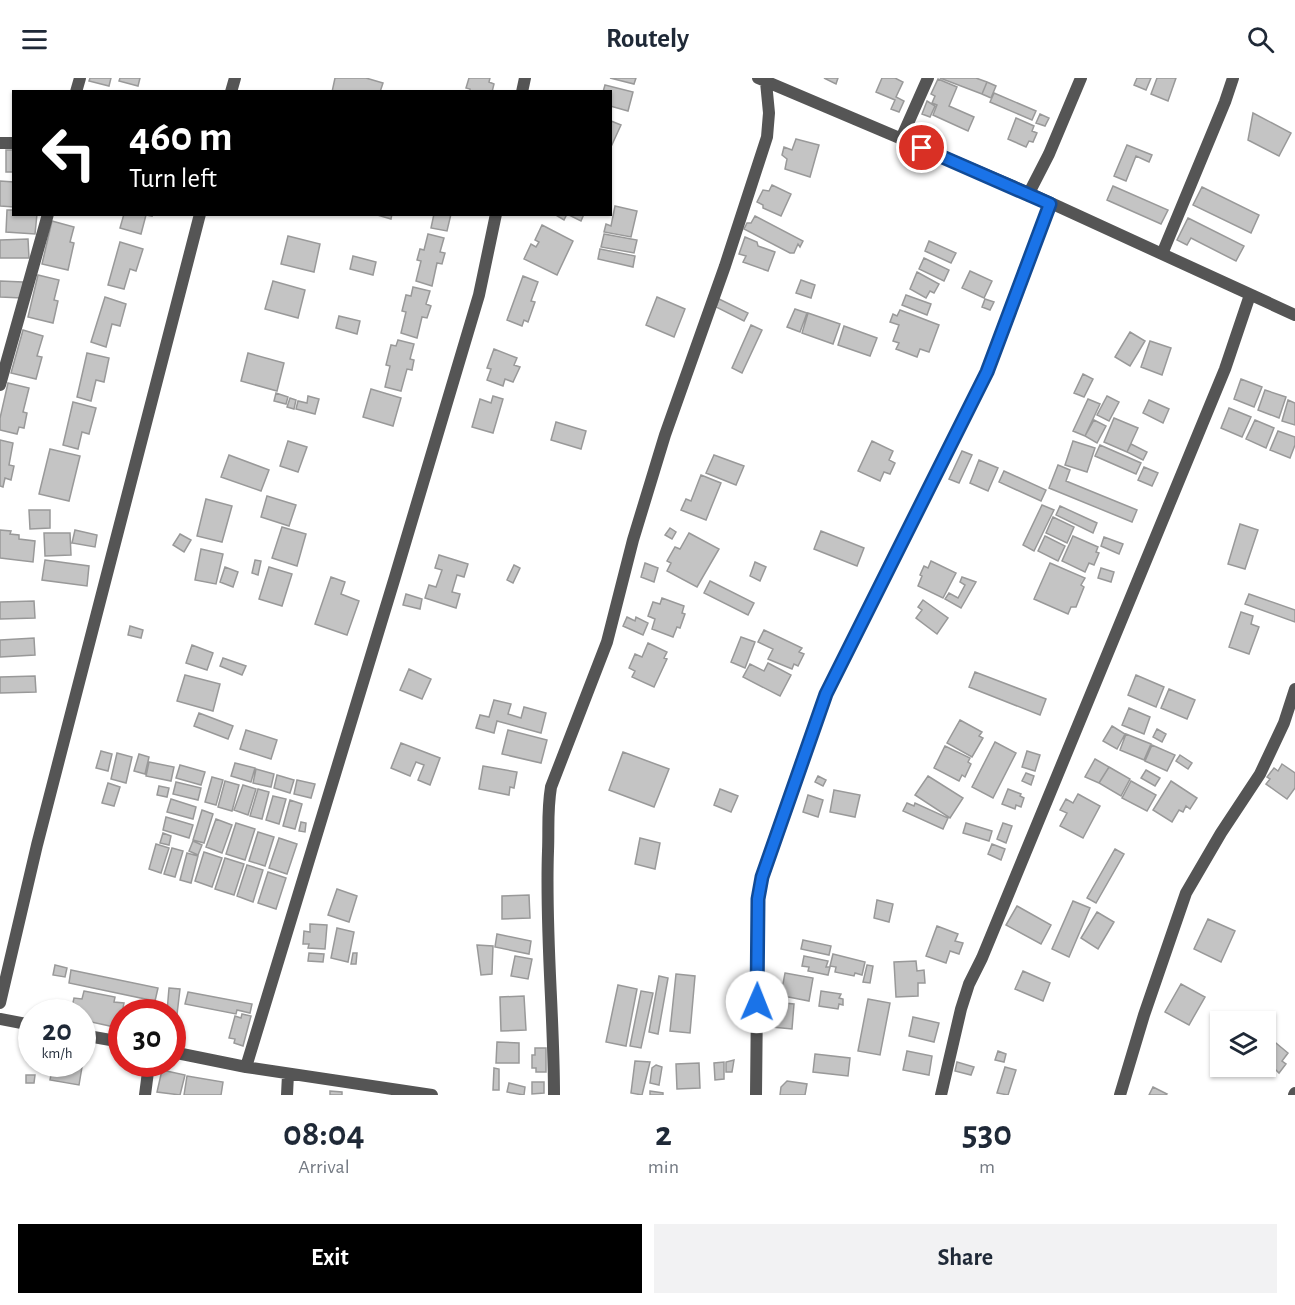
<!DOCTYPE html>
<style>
body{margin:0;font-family:"Alegreya Sans",sans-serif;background:#f2f2f3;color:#1f2937;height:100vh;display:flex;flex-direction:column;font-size:22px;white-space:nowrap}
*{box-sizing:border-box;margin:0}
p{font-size:20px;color:#747a83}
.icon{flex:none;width:33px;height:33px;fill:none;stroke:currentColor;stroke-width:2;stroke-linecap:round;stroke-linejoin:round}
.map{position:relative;height:1017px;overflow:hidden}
.details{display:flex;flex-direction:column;background:#fff;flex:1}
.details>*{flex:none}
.guide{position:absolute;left:12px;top:12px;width:600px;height:126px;border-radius:0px;box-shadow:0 2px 4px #0004;background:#000;color:#fff;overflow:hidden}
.controls{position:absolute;left:1210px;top:933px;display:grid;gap:12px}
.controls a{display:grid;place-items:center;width:66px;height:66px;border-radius:0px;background:#fff;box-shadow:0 2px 4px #0004;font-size:30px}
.speed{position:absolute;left:18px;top:921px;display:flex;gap:12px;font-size:30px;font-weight:700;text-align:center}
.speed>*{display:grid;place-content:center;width:78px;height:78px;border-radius:50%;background:#fff;box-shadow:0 2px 4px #0004;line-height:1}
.speed small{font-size:15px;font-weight:400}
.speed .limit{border:9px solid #d22;background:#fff;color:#111}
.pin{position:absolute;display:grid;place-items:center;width:51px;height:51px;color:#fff;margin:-26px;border:3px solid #fff;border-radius:50%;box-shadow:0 2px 6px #0007}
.me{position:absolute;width:66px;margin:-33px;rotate:1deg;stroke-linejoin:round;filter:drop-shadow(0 0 4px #0008)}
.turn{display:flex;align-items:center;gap:21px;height:126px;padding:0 18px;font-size:27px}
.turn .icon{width:78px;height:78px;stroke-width:2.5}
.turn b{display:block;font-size:42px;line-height:51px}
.eta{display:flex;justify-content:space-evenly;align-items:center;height:102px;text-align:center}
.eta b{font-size:36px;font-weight:700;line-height:42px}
.action{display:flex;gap:12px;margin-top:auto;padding:12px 18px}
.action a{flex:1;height:69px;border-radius:0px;background:#000;color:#fff;font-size:24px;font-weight:700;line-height:69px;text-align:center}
.action a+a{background:#f2f2f3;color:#1f2937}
header{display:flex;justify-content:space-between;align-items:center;height:78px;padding:0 18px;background:#fff;font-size:27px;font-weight:700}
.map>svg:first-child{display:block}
.building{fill:#c4c4c4;stroke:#999;stroke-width:1.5}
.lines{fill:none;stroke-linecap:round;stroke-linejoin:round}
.minor{stroke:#555;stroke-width:12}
.tertiary{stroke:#555;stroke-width:12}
.route-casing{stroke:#114b97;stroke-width:15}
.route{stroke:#1a73e8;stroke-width:10}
</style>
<header><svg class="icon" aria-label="menu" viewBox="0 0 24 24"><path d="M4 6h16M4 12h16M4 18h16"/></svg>Routely<svg class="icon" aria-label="search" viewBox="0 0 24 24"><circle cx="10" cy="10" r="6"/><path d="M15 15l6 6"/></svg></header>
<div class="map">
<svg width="1295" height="1017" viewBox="0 0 1295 1017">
<rect width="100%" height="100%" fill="#fff"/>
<path class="building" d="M 90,0 L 111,0 L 109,8 L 89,3 Z
M 120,0 L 140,0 L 138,8 L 119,3 Z
M 335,0 L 366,0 L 383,5 L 380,14 L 332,14 Z
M 469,0 L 490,0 L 489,4 L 494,6 L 492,14 L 470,14 L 470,11 L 466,10 Z
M 610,0 L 636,0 L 634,6 Z
M 824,0 L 838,0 L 836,6 Z
M 882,0 L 895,0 L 903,4 L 896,19 L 904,23 L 899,34 L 891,31 L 895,22 L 876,14 Z
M 940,0 L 976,0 L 987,4 L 982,16 Z
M 1137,0 L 1151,0 L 1146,12 L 1134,7 Z
M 1157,0 L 1176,0 L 1168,23 L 1151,16 Z
M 938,1 L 957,9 L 949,28 L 974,39 L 968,53 L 933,37 L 937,27 L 932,25 L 935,18 L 931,16 Z
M 987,4 L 996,8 L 991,20 L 982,16 Z
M 605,7 L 633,14 L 628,33 L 610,28 L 610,14 L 603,14 Z
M 994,15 L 1036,33 L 1032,42 L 990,24 Z
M 927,23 L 935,28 L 930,39 L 922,36 Z
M 1253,35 L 1291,55 L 1279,78 L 1248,62 Z
M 1040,36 L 1049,40 L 1045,48 L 1036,45 Z
M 1016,40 L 1034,48 L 1032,53 L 1037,55 L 1033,64 L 1029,63 L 1026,69 L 1008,61 Z
M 611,43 L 621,47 L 610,71 L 610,44 Z
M 796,61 L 819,67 L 810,99 L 785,91 L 787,81 L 782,77 L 784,69 L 792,72 Z
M 1127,67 L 1152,77 L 1149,84 L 1136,78 L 1126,103 L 1114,98 Z
M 6,72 L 14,72 L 14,94 L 6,94 Z
M 0,103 L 14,104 L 14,129 L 0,128 Z
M 772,107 L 791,116 L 781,138 L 763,130 L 763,127 L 757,124 L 763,112 L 769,113 Z
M 1113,108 L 1168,132 L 1161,146 L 1107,122 Z
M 1202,109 L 1259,137 L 1251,155 L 1193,127 Z
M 615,128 L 637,133 L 631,159 L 604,154 L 606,146 L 611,148 Z
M 7,132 L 14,132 L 14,136 L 37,136 L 35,156 L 6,154 Z
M 124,136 L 152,136 L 152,138 L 146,137 L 141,156 L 120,150 Z
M 374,136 L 392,136 L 391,141 Z
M 434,136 L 451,136 L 447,153 L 431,150 Z
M 554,136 L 567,136 L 564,142 Z
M 567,136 L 584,136 L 581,143 Z
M 755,138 L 803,163 L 800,169 L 798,166 L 794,175 L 790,175 L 744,151 L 747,145 L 751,145 Z
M 1188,140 L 1244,168 L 1236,183 L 1191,160 L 1187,167 L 1177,162 Z
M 52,143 L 74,149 L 70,164 L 74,165 L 68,192 L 42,186 Z
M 542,147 L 573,163 L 557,197 L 524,181 L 531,166 L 536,169 L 539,164 L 535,162 Z
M 428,156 L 444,160 L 440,174 L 445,175 L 442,186 L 437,185 L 432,208 L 416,203 L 421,183 L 417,182 L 420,171 L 424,172 Z
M 604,156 L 637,162 L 634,175 L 601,169 Z
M 288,158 L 320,166 L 314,194 L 281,186 Z
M 745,159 L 757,164 L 758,168 L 775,174 L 768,193 L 743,184 L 746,178 L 739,176 Z
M 28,161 L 29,180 L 0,180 L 0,162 Z
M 929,163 L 956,175 L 951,185 L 925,173 Z
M 120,164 L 143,171 L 136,193 L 130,191 L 124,211 L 108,207 Z
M 600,171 L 635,178 L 633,189 L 598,181 Z
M 353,178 L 376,184 L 373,197 L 350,191 Z
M 924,180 L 949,192 L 944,203 L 919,191 Z
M 970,193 L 992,203 L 984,220 L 962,210 Z
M 917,194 L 939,206 L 934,215 L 930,213 L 926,220 L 910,211 Z
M 38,197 L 59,202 L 54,222 L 58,223 L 53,245 L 28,239 Z
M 523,198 L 538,204 L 531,223 L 535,224 L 528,244 L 524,242 L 522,248 L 507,242 Z
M 801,202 L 815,207 L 811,220 L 796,215 Z
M 0,203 L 23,204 L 22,220 L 0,219 Z
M 273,203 L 305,212 L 298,240 L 265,231 Z
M 413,209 L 430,213 L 426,226 L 431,228 L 427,240 L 422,239 L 417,260 L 401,255 L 406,234 L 402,233 L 406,217 L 411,218 Z
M 906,217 L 931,226 L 927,237 L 902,227 Z
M 105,219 L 126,226 L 120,248 L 112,246 L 106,269 L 91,264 Z
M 657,219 L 685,231 L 674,259 L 646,247 Z
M 719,221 L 748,235 L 744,243 L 716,229 Z
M 985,221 L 994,224 L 990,232 L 982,229 Z
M 795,231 L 807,235 L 800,254 L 787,249 Z
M 900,232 L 939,247 L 929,274 L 920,271 L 917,279 L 896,271 L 899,265 L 893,263 L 899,247 L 890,244 L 893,236 L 897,238 Z
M 808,235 L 840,246 L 833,266 L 802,255 Z
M 339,238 L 360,243 L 357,256 L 336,250 Z
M 751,247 L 762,252 L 742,295 L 732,290 Z
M 844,248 L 877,260 L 870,278 L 838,267 Z
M 23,252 L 43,258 L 37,278 L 42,279 L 36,301 L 11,295 Z
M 1130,254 L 1145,263 L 1130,288 L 1115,279 Z
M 398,262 L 414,266 L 410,281 L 414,282 L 412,292 L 407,291 L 401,313 L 385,309 L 390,288 L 386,287 L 391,267 L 396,268 Z
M 1150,263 L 1171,270 L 1162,297 L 1141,289 Z
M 494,271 L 517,280 L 514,287 L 520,289 L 513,304 L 505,301 L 503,308 L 487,302 L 491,291 L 487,290 Z
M 87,275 L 109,280 L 104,304 L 96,302 L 91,323 L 77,319 Z
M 248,275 L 284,285 L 277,313 L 241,303 Z
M 1083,296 L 1093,301 L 1084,319 L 1074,315 Z
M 1241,301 L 1262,309 L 1254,329 L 1234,321 Z
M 8,305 L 29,310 L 23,334 L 27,335 L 24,350 L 19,349 L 17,356 L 0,352 L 0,340 Z
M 371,311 L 401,320 L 393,348 L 363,339 Z
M 1265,312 L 1286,319 L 1279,340 L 1258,332 Z
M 276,315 L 288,319 L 286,326 L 274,323 Z
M 308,318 L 319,321 L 315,336 L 296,331 L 298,323 L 307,325 Z
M 493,318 L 503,321 L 493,355 L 472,349 L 480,321 L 491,325 Z
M 1107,318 L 1119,324 L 1109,343 L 1097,337 Z
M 290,320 L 296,322 L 294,331 L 287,329 Z
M 1088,321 L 1100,326 L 1085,358 L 1073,353 Z
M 1149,322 L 1169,331 L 1163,345 L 1143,335 Z
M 1288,322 L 1295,325 L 1295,347 L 1282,343 Z
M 73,324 L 96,330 L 89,356 L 82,354 L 78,371 L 63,367 Z
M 1229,330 L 1251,339 L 1242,359 L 1221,350 Z
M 1114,340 L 1138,350 L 1127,374 L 1104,364 Z
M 1094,342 L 1106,348 L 1097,365 L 1085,358 Z
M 1255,342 L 1274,350 L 1266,370 L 1246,361 Z
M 556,344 L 586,353 L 581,371 L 551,362 Z
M 1278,353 L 1295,359 L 1295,367 L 1290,380 L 1270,372 Z
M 0,362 L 13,365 L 9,387 L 14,388 L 11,402 L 5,400 L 3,409 L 0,408 Z
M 288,363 L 307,369 L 298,394 L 280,388 Z
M 872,363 L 893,373 L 889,382 L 895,385 L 890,396 L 884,394 L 880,403 L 858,393 Z
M 1073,363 L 1095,370 L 1087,394 L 1065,387 Z
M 1131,366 L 1147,374 L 1143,382 L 1127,374 Z
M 1100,367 L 1141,385 L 1136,396 L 1095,378 Z
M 50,371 L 80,378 L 69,423 L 39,416 Z
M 962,373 L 972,377 L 959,405 L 949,401 Z
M 229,377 L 269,392 L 261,413 L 221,399 Z
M 714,377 L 744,388 L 736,407 L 706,395 Z
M 979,382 L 998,390 L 988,413 L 970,405 Z
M 1058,387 L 1070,392 L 1066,403 L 1137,432 L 1132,444 L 1049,410 Z
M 1144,389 L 1158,395 L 1152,408 L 1138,402 Z
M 1004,393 L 1046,412 L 1041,423 L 999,404 Z
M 701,397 L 721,405 L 706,442 L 681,432 L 686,421 L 691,423 Z
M 267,418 L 296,427 L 289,448 L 261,439 Z
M 206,421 L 232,428 L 222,464 L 197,458 Z
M 1042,427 L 1054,432 L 1034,473 L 1023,467 Z
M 1060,428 L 1097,445 L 1093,455 L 1056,437 Z
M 29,432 L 50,432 L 50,450 L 30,451 Z
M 1053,439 L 1074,449 L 1067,465 L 1046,455 Z
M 1240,446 L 1258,452 L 1245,491 L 1228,486 Z
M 282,449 L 306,456 L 297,488 L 272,480 Z
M 670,450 L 676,454 L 672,461 L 665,457 Z
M 0,452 L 11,453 L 10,456 L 19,457 L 19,461 L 35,463 L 33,484 L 0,480 Z
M 75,452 L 97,457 L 95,469 L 72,465 Z
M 821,453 L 864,470 L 857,488 L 814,471 Z
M 44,455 L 70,455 L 71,477 L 45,478 Z
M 689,455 L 719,471 L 697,509 L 667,493 L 671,485 L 667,483 L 675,469 L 680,471 Z
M 180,456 L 191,462 L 184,474 L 173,467 Z
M 1045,458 L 1065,468 L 1058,483 L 1038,473 Z
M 1073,458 L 1098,469 L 1096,474 L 1099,475 L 1094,487 L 1089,485 L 1085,494 L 1062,483 Z
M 1104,459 L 1123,466 L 1119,476 L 1101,468 Z
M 201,471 L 223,476 L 216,506 L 195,502 Z
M 439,477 L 468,486 L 464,499 L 457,497 L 452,514 L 460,516 L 456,530 L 425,520 L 429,507 L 436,509 L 442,492 L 435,490 Z
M 45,482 L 89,488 L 87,508 L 42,502 Z
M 255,482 L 261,483 L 258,497 L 252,495 Z
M 931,483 L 956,495 L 943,520 L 918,508 L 922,498 L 920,497 L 924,488 L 928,490 Z
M 755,484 L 766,489 L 760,503 L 750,498 Z
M 645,485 L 658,490 L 654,504 L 641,499 Z
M 1050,485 L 1085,500 L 1081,507 L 1084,509 L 1076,529 L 1071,529 L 1068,536 L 1034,521 Z
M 514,487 L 520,490 L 513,505 L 507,502 Z
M 225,489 L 238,494 L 233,509 L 220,504 Z
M 269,489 L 292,496 L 282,528 L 259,521 Z
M 1101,490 L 1114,494 L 1111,504 L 1098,500 Z
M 331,499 L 345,504 L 341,516 L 359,523 L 347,557 L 315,546 Z
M 962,499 L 976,504 L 961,530 L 945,521 L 949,515 L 958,520 L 965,507 L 960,504 Z
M 710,503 L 754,525 L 748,537 L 704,515 Z
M 406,516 L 422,521 L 420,531 L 403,527 Z
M 1249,516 L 1295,532 L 1295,544 L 1245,526 Z
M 662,520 L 684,528 L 682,535 L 685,536 L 680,550 L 677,549 L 673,559 L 652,551 L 655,541 L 648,538 L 653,524 L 660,526 Z
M 923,522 L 948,540 L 937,556 L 916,540 L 922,532 L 918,529 Z
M 34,523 L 35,540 L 0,541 L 0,524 Z
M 1241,534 L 1253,538 L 1251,546 L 1259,549 L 1249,576 L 1229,569 Z
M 627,539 L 635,543 L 636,539 L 648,545 L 643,557 L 623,548 Z
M 130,548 L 143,552 L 141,560 L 128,557 Z
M 764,552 L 802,570 L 799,574 L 804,576 L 798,588 L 794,586 L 792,591 L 768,581 L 773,571 L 758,564 Z
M 741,559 L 755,564 L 745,590 L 731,584 Z
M 34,560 L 35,577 L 0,579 L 0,562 Z
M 648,565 L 667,574 L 664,580 L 667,581 L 654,609 L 632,599 L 635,593 L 629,590 L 635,576 L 642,579 Z
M 192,567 L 213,575 L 207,592 L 186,585 Z
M 223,580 L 246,588 L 242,597 L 220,588 Z
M 768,585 L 791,597 L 780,618 L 743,599 L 750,586 L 764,593 Z
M 409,591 L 431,601 L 422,621 L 400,612 Z
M 975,594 L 1046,621 L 1040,637 L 969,609 Z
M 185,597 L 220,606 L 213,633 L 177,623 Z
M 1136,597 L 1164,609 L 1156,629 L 1128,617 Z
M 35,598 L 36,614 L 0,615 L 0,599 Z
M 1169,611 L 1195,622 L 1187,641 L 1161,630 Z
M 494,622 L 511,626 L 508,636 L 521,640 L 524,629 L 546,635 L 541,655 L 497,643 L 494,655 L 476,650 L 480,637 L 489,639 Z
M 1129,630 L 1150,639 L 1144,656 L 1122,647 Z
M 199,635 L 233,648 L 228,661 L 194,648 Z
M 960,642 L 982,654 L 979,658 L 983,660 L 972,679 L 947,665 Z
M 1112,648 L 1125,656 L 1117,671 L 1103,663 Z
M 1157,651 L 1166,656 L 1162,664 L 1153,659 Z
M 246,652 L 277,662 L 271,681 L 240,671 Z
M 508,652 L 547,662 L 541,685 L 502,676 Z
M 1126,656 L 1151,666 L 1144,682 L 1120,672 Z
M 995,664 L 1016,675 L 993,720 L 972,709 Z
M 401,665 L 440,680 L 430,707 L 418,702 L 424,687 L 416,684 L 410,698 L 391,690 Z
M 1152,667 L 1175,677 L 1167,693 L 1145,683 Z
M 945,668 L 970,680 L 968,684 L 971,686 L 965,699 L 962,697 L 959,703 L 934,690 Z
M 101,673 L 112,676 L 108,693 L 96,690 Z
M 1027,673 L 1040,677 L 1035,693 L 1022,689 Z
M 623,674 L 669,691 L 654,729 L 609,712 Z
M 117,675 L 132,679 L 126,705 L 111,701 Z
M 139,676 L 149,679 L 145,696 L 134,693 Z
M 1180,677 L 1192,685 L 1188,691 L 1176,683 Z
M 1095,681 L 1109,689 L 1099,705 L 1085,699 Z
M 149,684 L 174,689 L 171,703 L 146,698 Z
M 235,685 L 255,690 L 251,704 L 231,698 Z
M 1282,686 L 1295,695 L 1295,710 L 1287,721 L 1266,706 L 1270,701 L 1267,699 L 1274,690 L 1278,693 Z
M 180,687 L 205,694 L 201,707 L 176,700 Z
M 483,688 L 517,694 L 514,710 L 510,709 L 509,717 L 479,711 Z
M 1109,689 L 1130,701 L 1121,718 L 1099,705 Z
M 256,691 L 274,696 L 271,709 L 253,705 Z
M 1146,692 L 1160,700 L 1155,708 L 1141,700 Z
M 1026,695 L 1034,698 L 1031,707 L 1022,703 Z
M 277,697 L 294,702 L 290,715 L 274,710 Z
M 818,698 L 826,702 L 823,708 L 815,704 Z
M 928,698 L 963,720 L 950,740 L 915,717 Z
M 212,699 L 223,702 L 216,727 L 205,724 Z
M 297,702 L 315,706 L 311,720 L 294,716 Z
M 225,703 L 239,707 L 232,733 L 218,729 Z
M 1131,703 L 1156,717 L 1147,733 L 1122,720 Z
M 1171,703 L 1197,720 L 1190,731 L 1186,728 L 1183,734 L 1179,732 L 1172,744 L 1153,732 Z
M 176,704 L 201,710 L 198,722 L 173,716 Z
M 108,705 L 120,709 L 114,728 L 102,725 Z
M 243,707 L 256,711 L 248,737 L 234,732 Z
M 159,708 L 169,710 L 167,719 L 157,717 Z
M 258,711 L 269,714 L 262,741 L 250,738 Z
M 720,711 L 738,718 L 731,734 L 714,727 Z
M 1008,711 L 1021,716 L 1020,718 L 1024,720 L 1021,729 L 1016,727 L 1015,731 L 1002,726 Z
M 834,712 L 860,717 L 855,739 L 830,734 Z
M 1078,716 L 1100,728 L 1083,760 L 1060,748 L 1067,735 L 1060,732 L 1066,721 L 1073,725 Z
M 808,717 L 823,722 L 818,739 L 803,734 Z
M 273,718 L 286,721 L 279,746 L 266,742 Z
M 171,721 L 196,729 L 193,741 L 167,734 Z
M 290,722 L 302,726 L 295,751 L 283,748 Z
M 907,725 L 914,728 L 915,725 L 948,740 L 943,751 L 903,733 Z
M 202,732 L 213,736 L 204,765 L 193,762 Z
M 166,739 L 193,747 L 189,760 L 163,752 Z
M 216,741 L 232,747 L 222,775 L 206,769 Z
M 301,744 L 306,745 L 305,754 L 299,753 Z
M 236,745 L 255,751 L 245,782 L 226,776 Z
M 966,745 L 992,753 L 989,763 L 963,755 Z
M 1003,745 L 1012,748 L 1006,765 L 997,761 Z
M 258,754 L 274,759 L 265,788 L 249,783 Z
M 163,755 L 171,758 L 169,767 L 160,765 Z
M 279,760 L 297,766 L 287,796 L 269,790 Z
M 640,760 L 660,765 L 655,791 L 635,786 Z
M 193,763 L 202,767 L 198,777 L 189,773 Z
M 156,766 L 169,770 L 161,795 L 149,791 Z
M 992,766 L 1005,771 L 1001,782 L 988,776 Z
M 172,770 L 183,773 L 175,799 L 164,796 Z
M 1115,771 L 1124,776 L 1096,825 L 1087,820 Z
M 204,774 L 222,780 L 212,809 L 195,803 Z
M 187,775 L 198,778 L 191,805 L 180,802 Z
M 225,780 L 244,786 L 234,817 L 215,811 Z
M 247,787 L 263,792 L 253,824 L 237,818 Z
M 268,794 L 286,800 L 276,831 L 258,825 Z
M 337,811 L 357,818 L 349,844 L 328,837 Z
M 529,817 L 530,840 L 502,841 L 502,818 Z
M 877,822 L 893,826 L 889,844 L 874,840 Z
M 1073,823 L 1090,830 L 1069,879 L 1052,871 Z
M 1017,828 L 1051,847 L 1041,866 L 1006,847 Z
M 1097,834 L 1114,844 L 1098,871 L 1081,860 Z
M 1208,841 L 1235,853 L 1221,884 L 1194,871 Z
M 310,846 L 327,847 L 325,871 L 308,870 L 309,866 L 303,866 L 304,853 L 310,854 Z
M 937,848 L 958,856 L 955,863 L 963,865 L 959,876 L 950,873 L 946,885 L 926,878 Z
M 337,850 L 354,854 L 348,884 L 331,880 Z
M 497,856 L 531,863 L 529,876 L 495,869 Z
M 803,862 L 831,868 L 829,877 L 801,871 Z
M 477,867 L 493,868 L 492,896 L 481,897 Z
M 309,875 L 324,876 L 323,884 L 308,883 Z
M 353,875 L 357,875 L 356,886 L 351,886 Z
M 833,876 L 865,884 L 862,897 L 855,895 L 854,898 L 835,894 L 836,889 L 830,888 Z
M 515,878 L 532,881 L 528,901 L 511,898 Z
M 804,878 L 828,883 L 826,889 L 830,889 L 828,897 L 808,893 L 809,889 L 802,888 Z
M 916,883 L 917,893 L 924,892 L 925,905 L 918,905 L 918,918 L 896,919 L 894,884 Z
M 55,887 L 67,890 L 65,899 L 53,897 Z
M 867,887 L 873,888 L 870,905 L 863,904 Z
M 71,892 L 158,910 L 155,923 L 69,905 Z
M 1023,893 L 1050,905 L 1043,923 L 1015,911 Z
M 785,895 L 813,900 L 809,923 L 778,917 L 780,905 L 783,906 Z
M 676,896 L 695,898 L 690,955 L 670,953 Z
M 659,898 L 668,900 L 658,956 L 649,954 Z
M 1181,906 L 1205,919 L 1189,947 L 1165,934 Z
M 618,907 L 637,911 L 626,968 L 606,964 Z
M 169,910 L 180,911 L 176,945 L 172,944 L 172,934 L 167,934 Z
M 84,913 L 115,919 L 114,924 L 124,925 L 119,950 L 82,942 L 82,934 L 78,934 L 79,930 L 72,929 L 74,920 L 82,921 Z
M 641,913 L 653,915 L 641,970 L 630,968 Z
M 821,913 L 841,916 L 839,920 L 843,921 L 843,927 L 839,926 L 838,931 L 819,928 Z
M 188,914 L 252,926 L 250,935 L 237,932 L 236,936 L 185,926 Z
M 524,918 L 526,952 L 501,953 L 500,919 Z
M 868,921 L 890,925 L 880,977 L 858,973 Z
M 774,924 L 794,926 L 792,951 L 772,949 Z
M 139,929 L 163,929 L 163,934 L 139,934 Z
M 242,936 L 251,938 L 243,968 L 234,965 L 235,961 L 229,960 L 235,938 L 241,940 Z
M 913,939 L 939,945 L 934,964 L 909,958 Z
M 172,958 L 179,959 L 178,967 L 172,966 Z
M 1270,960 L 1288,975 L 1282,983 L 1286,986 L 1279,995 L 1275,991 L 1269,998 L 1257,988 L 1266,988 L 1266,965 Z
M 497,964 L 519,965 L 519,985 L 496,985 Z
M 535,970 L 546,970 L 546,994 L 536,994 L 536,990 L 532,990 L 532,977 L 535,977 Z
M 907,973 L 932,978 L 929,997 L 903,992 Z
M 998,973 L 1006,976 L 1004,984 L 995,982 Z
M 815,976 L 850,980 L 848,998 L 813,994 Z
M 734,982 L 732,994 L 726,994 L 726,984 Z
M 635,983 L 650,984 L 642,1017 L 631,1015 Z
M 724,984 L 724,1001 L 715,1002 L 714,985 Z
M 957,984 L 974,989 L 971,997 L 955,993 Z
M 699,985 L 700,1010 L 677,1011 L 676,986 Z
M 53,986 L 77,986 L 77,988 L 82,989 L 79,1007 L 50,1002 Z
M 656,987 L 662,989 L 659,1007 L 650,1005 L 652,990 Z
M 1005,989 L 1016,992 L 1008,1017 L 997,1015 Z
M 494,990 L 499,991 L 499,1012 L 493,1012 Z
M 162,992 L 185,997 L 180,1017 L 157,1014 Z
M 26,997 L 35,997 L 34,1005 L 26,1005 Z
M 187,998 L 223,1004 L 221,1017 L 184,1017 Z
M 787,1003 L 807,1006 L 805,1017 L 780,1017 L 781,1009 Z
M 532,1004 L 544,1004 L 544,1015 L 532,1016 Z
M 509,1005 L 525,1009 L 524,1017 L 507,1014 Z
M 1153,1009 L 1167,1016 L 1166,1017 L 1149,1017 Z
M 330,1013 L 342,1014 L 342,1017 L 330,1017 Z
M 650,1013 L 663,1015 L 663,1017 L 650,1017 Z"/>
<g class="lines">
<path class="minor" d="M 758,0 L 1029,115 L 1295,237
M 76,14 L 80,0
M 522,14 L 525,0
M 901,61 L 928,0
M 0,65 L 14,65
M 1029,115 L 1049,76 L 1081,0
M 1162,176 L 1225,24 L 1233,0
M 0,307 L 48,136
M 0,941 L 32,947
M 82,957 L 122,964
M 172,974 L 246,989 L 432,1017
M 246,989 L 395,499 L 479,217 L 496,136
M 145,1017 L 149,986
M 287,1017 L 288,996
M 554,1017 C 554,936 545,855 548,773 C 549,750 547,733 551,709 L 607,564 L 633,462 L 665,357 L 725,188 L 767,59 L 769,35 L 766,4 L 767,0
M 756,1017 L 758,821 L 762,799 L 826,616 L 987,295 L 1050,126
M 941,1017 L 961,931 L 969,906 L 982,880 L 1225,291 L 1250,217
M 1120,1017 L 1144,937 L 1186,815 L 1221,755 L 1260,696 L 1284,645 L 1295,611
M 1294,1017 L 1295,1015"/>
<path class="tertiary" d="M 231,14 L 235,0
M 0,925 L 37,767 L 200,136"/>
</g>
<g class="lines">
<defs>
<path id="route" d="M 757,924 L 758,821 L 762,799 L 826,616 L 987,294 L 1050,126 L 922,70"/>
</defs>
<use href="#route" class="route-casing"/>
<use href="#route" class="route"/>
</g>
</svg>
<div class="controls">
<a><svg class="icon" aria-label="layers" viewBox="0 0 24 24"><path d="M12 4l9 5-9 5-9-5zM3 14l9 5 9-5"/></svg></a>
</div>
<div class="speed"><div>20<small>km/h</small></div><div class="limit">30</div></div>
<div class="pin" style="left:922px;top:70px;background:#d93025"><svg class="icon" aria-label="arrive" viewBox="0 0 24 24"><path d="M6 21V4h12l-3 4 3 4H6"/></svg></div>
<svg class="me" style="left:757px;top:924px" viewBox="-20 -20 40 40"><circle r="19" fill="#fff"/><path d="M0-13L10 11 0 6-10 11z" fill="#1a73e8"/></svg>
<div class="guide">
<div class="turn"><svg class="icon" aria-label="left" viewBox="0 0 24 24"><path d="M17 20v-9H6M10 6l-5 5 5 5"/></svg><div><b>460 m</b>Turn left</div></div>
</div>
</div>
<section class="details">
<div class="eta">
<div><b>08:04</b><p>Arrival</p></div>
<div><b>2</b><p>min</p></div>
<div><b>530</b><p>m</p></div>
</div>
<div class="action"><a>Exit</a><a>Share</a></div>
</section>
